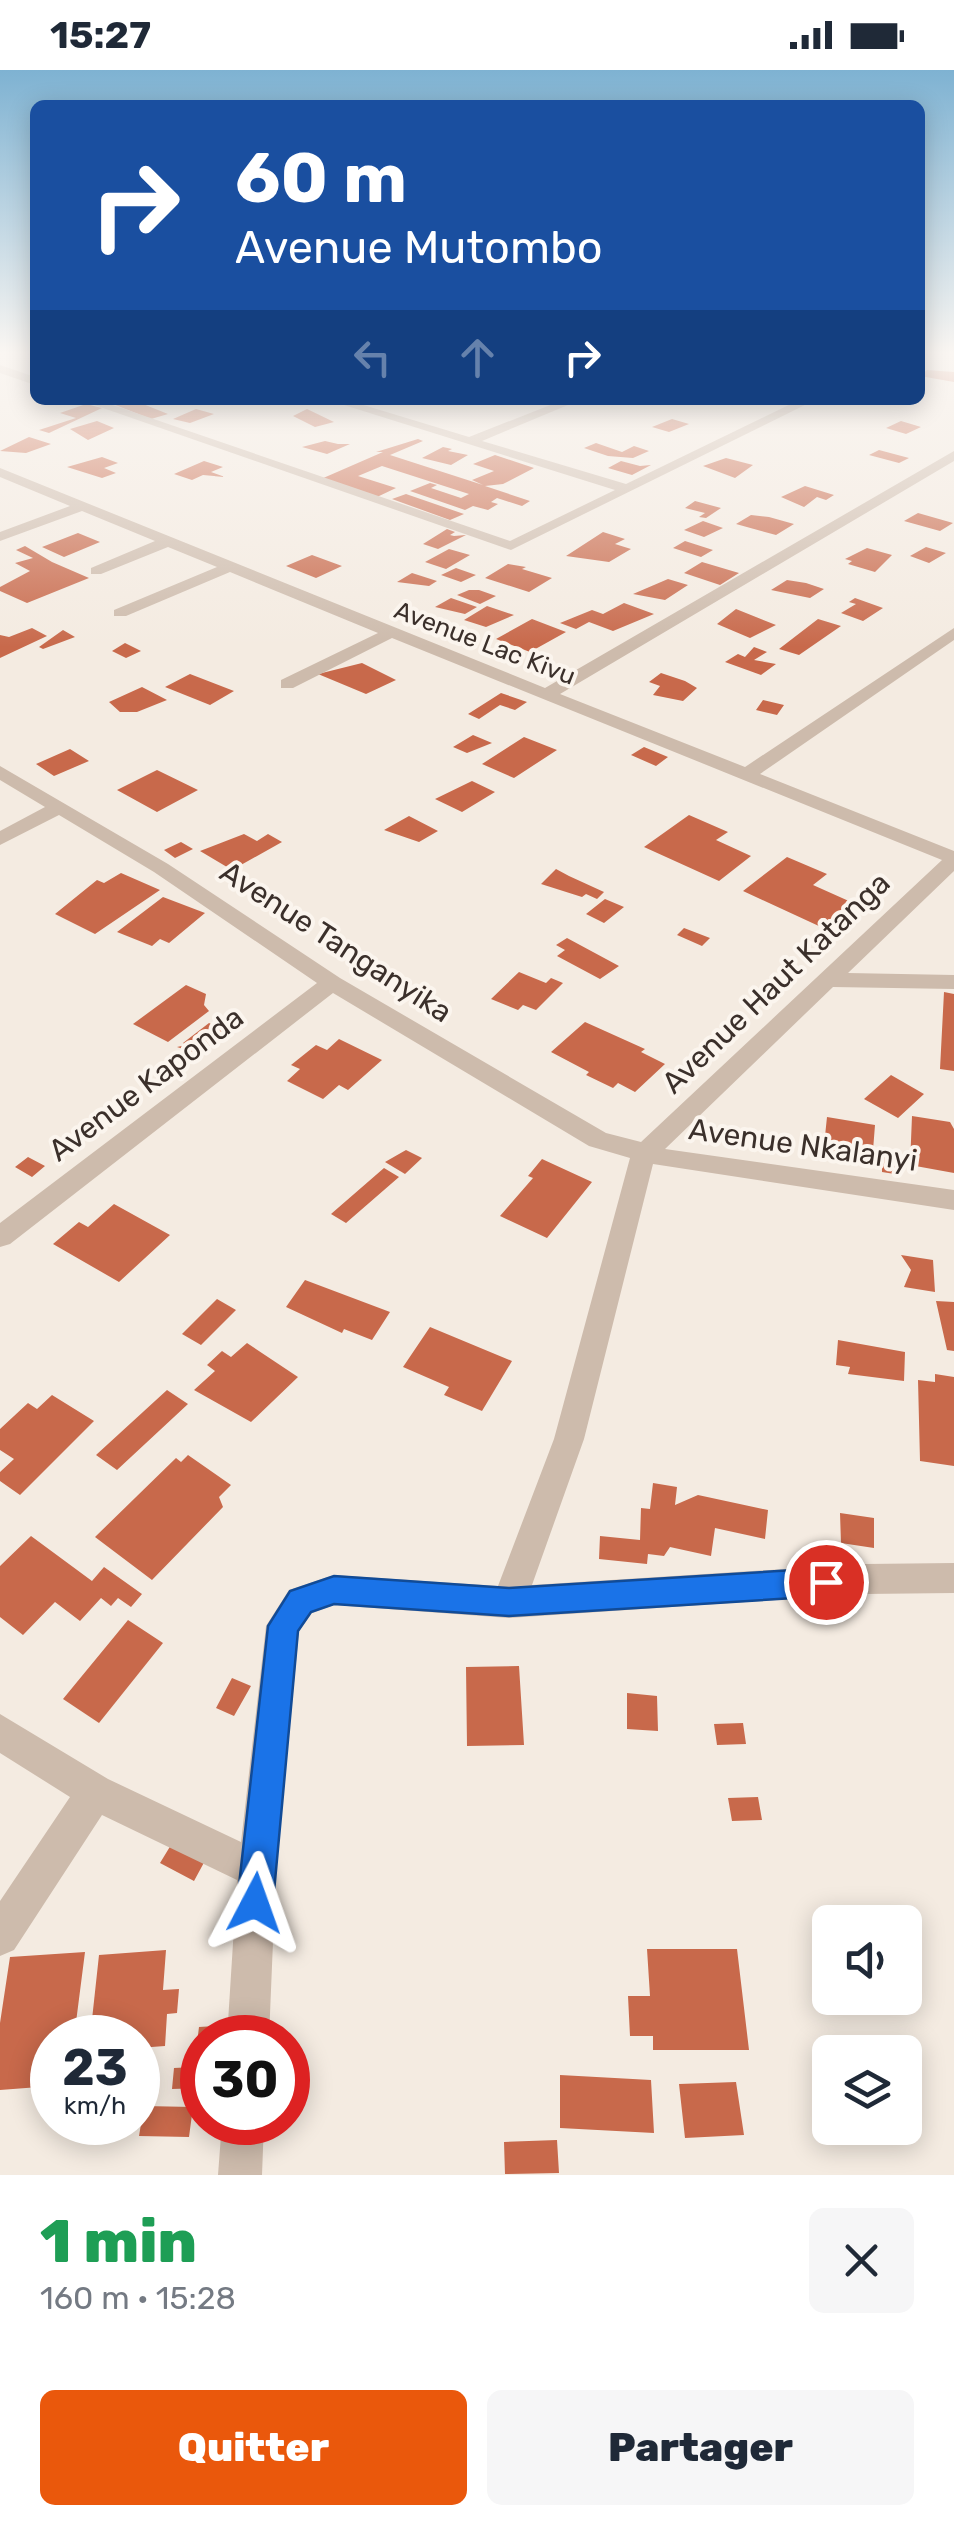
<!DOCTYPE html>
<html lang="fr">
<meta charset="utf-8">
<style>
body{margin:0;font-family:Rubik,sans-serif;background:#f6f6f7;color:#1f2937;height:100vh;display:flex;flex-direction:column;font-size:38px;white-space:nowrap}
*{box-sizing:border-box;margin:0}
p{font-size:32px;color:#747a83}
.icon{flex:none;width:55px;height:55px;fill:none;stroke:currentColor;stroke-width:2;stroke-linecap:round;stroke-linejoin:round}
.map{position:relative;height:2105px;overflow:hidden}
.drawer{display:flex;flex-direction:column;background:#fff;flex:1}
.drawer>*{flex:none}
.banner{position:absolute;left:30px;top:30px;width:895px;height:305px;border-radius:15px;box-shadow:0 5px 25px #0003;background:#1a4fa0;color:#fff;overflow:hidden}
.tools{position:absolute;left:812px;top:1835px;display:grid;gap:20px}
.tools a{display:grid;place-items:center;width:110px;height:110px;border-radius:15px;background:#fff;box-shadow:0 5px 25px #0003;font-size:50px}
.speed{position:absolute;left:30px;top:1945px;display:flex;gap:20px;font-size:50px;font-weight:700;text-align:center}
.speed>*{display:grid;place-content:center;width:130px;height:130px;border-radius:50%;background:#fff;box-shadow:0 5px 25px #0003;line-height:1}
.speed small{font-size:25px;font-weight:400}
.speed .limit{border:15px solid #d22;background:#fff;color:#111}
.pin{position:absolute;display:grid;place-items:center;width:85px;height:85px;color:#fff;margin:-42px;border:5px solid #fff;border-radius:50%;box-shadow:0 2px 10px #0007}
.me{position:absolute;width:110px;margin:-55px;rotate:4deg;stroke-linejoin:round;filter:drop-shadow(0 0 8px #0008)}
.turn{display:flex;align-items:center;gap:35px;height:210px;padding:0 40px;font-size:45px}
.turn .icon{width:130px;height:130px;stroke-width:2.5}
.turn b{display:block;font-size:70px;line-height:85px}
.lanes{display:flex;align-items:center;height:95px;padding:0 40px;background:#0003;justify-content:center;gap:50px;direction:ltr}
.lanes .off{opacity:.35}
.round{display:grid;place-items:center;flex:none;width:105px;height:105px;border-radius:15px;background:#f6f6f7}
.headline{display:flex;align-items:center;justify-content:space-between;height:170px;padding:0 40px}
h1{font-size:60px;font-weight:800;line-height:75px;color:#1e9e55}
.button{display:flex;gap:20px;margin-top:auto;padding:20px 40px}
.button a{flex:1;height:115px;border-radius:15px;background:#ea580c;color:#fff;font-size:40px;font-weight:800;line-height:115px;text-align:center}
.button a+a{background:#f6f6f7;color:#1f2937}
.status{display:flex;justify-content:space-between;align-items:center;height:70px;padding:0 50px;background:#fff;direction:ltr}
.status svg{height:28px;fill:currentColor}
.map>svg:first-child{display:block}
.building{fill:#c8694b}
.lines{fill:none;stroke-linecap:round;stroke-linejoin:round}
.minor{fill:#cdbbac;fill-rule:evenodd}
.route{fill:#1a73e8;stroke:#114b97;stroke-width:2.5}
.labels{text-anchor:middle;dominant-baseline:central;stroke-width:8;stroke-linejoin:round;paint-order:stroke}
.far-street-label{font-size:25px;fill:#3b302b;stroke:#fbf5ee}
.street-label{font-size:30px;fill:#3b302b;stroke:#fbf5ee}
</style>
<div class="status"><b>15:27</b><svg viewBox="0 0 49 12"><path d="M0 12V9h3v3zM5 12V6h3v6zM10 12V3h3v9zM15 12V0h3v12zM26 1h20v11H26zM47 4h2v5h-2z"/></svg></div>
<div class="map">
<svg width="954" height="2105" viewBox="0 0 954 2105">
<rect width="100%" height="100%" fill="#f4ebe1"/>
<path class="building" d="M 927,300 L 954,302 L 954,312 L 920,306 Z
M 126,331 L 138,332 L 168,344 L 151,349 L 113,334 Z
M 86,334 L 102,338 L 49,363 L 39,360 L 76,348 L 60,343 Z
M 196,339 L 214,344 L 190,353 L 173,349 Z
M 307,339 L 334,352 L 315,357 L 293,346 Z
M 672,349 L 689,354 L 669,362 L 652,357 Z
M 97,351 L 114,358 L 88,370 L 70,359 Z
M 901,351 L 921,357 L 906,364 L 886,358 Z
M 29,367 L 51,374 L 26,383 L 0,381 Z
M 418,369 L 423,371 L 390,385 L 483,415 L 472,410 L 494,401 L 473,394 L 495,385 L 534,398 L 503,414 L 485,416 L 530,431 L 522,436 L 497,428 L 491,432 L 498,434 L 488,440 L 473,436 L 465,440 L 410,421 L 430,413 L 437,415 L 431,418 L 461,428 L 469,424 L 382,396 L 358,406 L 396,418 L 377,427 L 321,409 L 383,382 L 376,382 Z
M 325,371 L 338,374 L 350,374 L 327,384 L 302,377 Z
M 596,373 L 622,382 L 634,376 L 649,381 L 633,388 L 608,386 L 584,378 Z
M 443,377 L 452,379 L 448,381 L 468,385 L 451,395 L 422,388 Z
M 879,380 L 909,388 L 899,393 L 869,385 Z
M 102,387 L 118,393 L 104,398 L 116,403 L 102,408 L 67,397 Z
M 726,388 L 753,395 L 735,408 L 703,396 Z
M 204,391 L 223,397 L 211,402 L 225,407 L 203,405 L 192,410 L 174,404 Z
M 621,391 L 640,396 L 651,395 L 632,405 L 608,398 Z
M 805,416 L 834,425 L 826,430 L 817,427 L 804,437 L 781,427 Z
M 406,424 L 464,444 L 450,450 L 392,429 Z
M 695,431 L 721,438 L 706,448 L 699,447 L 705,443 L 685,438 Z
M 918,443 L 953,453 L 940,461 L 904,451 Z
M 751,445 L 769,447 L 794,454 L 776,465 L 736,454 Z
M 703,451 L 723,458 L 704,467 L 684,460 Z
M 447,459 L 455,462 L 450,465 L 454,466 L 466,465 L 438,479 L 423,474 Z
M 603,462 L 625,469 L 615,474 L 631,479 L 609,492 L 566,486 Z
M 78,463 L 100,472 L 64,487 L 42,477 Z
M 685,471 L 713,480 L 701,487 L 673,478 Z
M 25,476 L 52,492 L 89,508 L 27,533 L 0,521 L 0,517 L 30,501 L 15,493 L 33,488 L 16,480 Z
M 926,477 L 946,483 L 929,493 L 910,486 Z
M 867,478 L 892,485 L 875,502 L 848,494 L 852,491 L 845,489 Z
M 449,479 L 470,485 L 446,499 L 425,492 Z
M 312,485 L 342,496 L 316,508 L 286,496 Z
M 702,492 L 739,503 L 720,515 L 684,503 Z
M 508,494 L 526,497 L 522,499 L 552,508 L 529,522 L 485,508 Z
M 456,498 L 476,505 L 461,512 L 441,505 Z
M 412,503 L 437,511 L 429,516 L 397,512 Z
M 668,509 L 688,515 L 665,530 L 633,524 Z
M 787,510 L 806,513 L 824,519 L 810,528 L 771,520 Z
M 469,520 L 479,520 L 496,526 L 480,534 L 457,525 Z
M 451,528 L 477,537 L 465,544 L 435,537 Z
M 855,528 L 883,538 L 863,551 L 841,543 L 856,534 L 849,532 Z
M 624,533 L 654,544 L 613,561 L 589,552 L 576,559 L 560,553 L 592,540 L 603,544 Z
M 487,536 L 514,545 L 486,557 L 464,550 Z
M 736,539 L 776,555 L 750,568 L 717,554 Z
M 532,549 L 566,562 L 530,582 L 496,569 Z
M 818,549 L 841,556 L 799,585 L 779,579 Z
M 32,558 L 47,566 L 0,588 L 0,565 L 9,567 Z
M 63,560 L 75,567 L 43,579 L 39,577 Z
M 125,573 L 141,581 L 126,588 L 112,581 Z
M 754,577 L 767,582 L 754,590 L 776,594 L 761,605 L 725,592 L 738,584 L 745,587 Z
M 362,593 L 396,610 L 366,624 L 318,604 Z
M 661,603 L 685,611 L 697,618 L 683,631 L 653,625 L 660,616 L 649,612 Z
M 190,604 L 234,621 L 210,635 L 165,617 Z
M 142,617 L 167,630 L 137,642 L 120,642 L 109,632 Z
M 501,623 L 527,632 L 515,640 L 500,635 L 479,649 L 468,644 Z
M 763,630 L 784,635 L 777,645 L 756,640 Z
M 473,665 L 492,673 L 467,683 L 453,677 Z
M 524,667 L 557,680 L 514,708 L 482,694 Z
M 644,677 L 668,687 L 656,696 L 631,685 Z
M 70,679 L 89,691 L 54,706 L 36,694 Z
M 157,700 L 198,720 L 157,742 L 117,720 Z
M 472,711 L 495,722 L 462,742 L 435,729 Z
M 689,745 L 728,762 L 716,770 L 751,786 L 719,811 L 644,777 Z
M 409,746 L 438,761 L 419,772 L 384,760 Z
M 244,764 L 257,771 L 268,764 L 282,772 L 232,800 L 200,781 Z
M 181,772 L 193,779 L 175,788 L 164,780 Z
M 787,787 L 827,804 L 813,815 L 851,832 L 821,857 L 743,821 Z
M 556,799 L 569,806 L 604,822 L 597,829 L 586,824 L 582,827 L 541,814 Z
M 121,803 L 160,820 L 95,864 L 55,844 L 97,810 L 104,813 Z
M 163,827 L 205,843 L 169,873 L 160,869 L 152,876 L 117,862 Z
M 605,829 L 624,837 L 604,853 L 586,844 Z
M 684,858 L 710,868 L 702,876 L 677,865 Z
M 567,868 L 619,896 L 600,909 L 557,886 L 565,880 L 556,875 Z
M 519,902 L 546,913 L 551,908 L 563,913 L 536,940 L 523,935 L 518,940 L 491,929 Z
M 186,915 L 206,924 L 204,935 L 209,941 L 168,972 L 133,954 Z
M 944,922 L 954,924 L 954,1001 L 940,999 Z
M 585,952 L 645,979 L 641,982 L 665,994 L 635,1022 L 618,1013 L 613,1018 L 586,1005 L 589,1002 L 551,982 Z
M 209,953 L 228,962 L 199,984 L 177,977 L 186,975 L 183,973 Z
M 339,969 L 382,990 L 348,1020 L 339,1015 L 323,1029 L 287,1011 L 300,999 L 291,995 L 316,975 L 327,980 Z
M 891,1005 L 924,1024 L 898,1048 L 864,1029 Z
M 912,1046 L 950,1052 L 954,1059 L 954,1103 L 910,1095 Z
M 827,1047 L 875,1055 L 872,1093 L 823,1085 Z
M 406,1080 L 422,1088 L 405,1104 L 385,1092 Z
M 882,1080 L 901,1082 L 901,1105 L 882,1102 Z
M 28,1087 L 45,1096 L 32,1107 L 15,1097 Z
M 542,1089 L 592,1112 L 547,1168 L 500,1146 L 533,1108 L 528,1106 Z
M 384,1098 L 399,1107 L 346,1153 L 331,1144 Z
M 114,1134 L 170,1165 L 119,1212 L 53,1174 L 79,1152 L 88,1157 Z
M 901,1185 L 933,1190 L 935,1222 L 904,1217 L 911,1200 Z
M 305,1210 L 390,1242 L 372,1270 L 344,1259 L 342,1263 L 286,1237 Z
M 217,1229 L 236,1240 L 201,1275 L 182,1264 Z
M 936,1231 L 954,1232 L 954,1281 L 947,1280 Z
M 430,1257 L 512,1291 L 482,1341 L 444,1325 L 449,1317 L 403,1297 Z
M 838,1270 L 905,1282 L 904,1311 L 848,1304 L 850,1297 L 836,1295 Z
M 247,1273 L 298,1307 L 251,1352 L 194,1320 L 215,1301 L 207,1295 L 222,1281 L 231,1287 Z
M 935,1304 L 954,1307 L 954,1396 L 920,1391 L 918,1310 L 935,1312 Z
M 167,1320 L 188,1334 L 117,1400 L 96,1385 Z
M 52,1325 L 94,1351 L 20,1425 L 0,1411 L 0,1402 L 14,1389 L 0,1380 L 0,1359 L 28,1333 L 37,1339 Z
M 188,1385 L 231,1415 L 219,1427 L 223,1437 L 152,1510 L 95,1467 L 176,1388 L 181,1392 Z
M 653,1413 L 677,1417 L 675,1435 L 698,1425 L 768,1440 L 765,1469 L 715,1458 L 711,1486 L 670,1477 L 664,1486 L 648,1484 L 647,1494 L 599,1489 L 600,1466 L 640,1470 L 641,1438 L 650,1439 Z
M 840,1443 L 874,1448 L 874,1478 L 841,1473 Z
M 31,1466 L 92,1511 L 104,1497 L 142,1524 L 131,1537 L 118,1528 L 111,1536 L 101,1528 L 80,1551 L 55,1532 L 23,1565 L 0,1547 L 0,1496 Z
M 128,1550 L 163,1573 L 99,1653 L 63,1629 Z
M 519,1596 L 524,1675 L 467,1676 L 466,1597 Z
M 232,1608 L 251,1616 L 234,1646 L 216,1638 Z
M 627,1623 L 657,1626 L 658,1661 L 627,1659 Z
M 743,1653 L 746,1674 L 717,1675 L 714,1654 Z
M 758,1727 L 762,1750 L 732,1751 L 728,1728 Z
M 174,1770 L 207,1787 L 194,1811 L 160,1793 Z
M 647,1879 L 737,1879 L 749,1980 L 653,1980 L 653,1966 L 630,1966 L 628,1926 L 650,1926 Z
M 166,1880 L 163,1920 L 179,1919 L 177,1943 L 167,1944 L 165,1976 L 138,1978 L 138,1968 L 90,1968 L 99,1885 Z
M 85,1882 L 74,1968 L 52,1968 L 52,2016 L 0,2020 L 0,1953 L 10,1887 Z
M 231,1955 L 230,1968 L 202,1968 L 202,2018 L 172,2019 L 174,1998 L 194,1997 L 199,1957 Z
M 560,2005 L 651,2010 L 654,2063 L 560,2058 Z
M 736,2012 L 744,2065 L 685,2068 L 679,2014 Z
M 144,2036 L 193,2037 L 189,2067 L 139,2066 Z
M 557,2070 L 559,2103 L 505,2104 L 504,2072 Z"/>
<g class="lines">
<path class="minor" d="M 0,295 L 35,307 L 35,315 L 0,303 Z
M 80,330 L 98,330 L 510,471 L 615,420 L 328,330 L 347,330 L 469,367 L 563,330 L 580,330 L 482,371 L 626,414 L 799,330 L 815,330 L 511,480 Z
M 954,381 L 954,391 L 560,624 L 745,697 L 954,558 L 954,570 L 760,704 L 954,781 L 954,801 L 848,903 L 954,905 L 954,919 L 833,917 L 665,1079 L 954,1120 L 954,1140 L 653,1094 L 584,1369 L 532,1515 L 865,1494 L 954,1493 L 954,1523 L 865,1524 L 509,1548 L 334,1535 L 312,1543 L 299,1561 L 276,1800 L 269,1968 L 227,1968 L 237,1810 L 102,1745 L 14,1880 L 0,1886 L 0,1831 L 70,1727 L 0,1683 L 0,1644 L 108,1709 L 241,1772 L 266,1556 L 289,1520 L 334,1505 L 498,1516 L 554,1369 L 630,1088 L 589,1076 L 333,923 L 10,1174 L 0,1177 L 0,1153 L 317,913 L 154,802 L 59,745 L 0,775 L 0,761 L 45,737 L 0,710 L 0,696 L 168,794 L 340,908 L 606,1063 L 641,1072 L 942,790 L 392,568 L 293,618 L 281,618 L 281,610 L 378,563 L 230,502 L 126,546 L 114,546 L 114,540 L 217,497 L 168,477 L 101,504 L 91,504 L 91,498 L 155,471 L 82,441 L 0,471 L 0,462 L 70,436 L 0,407 L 0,398 L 545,618 Z
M 222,2052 L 264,2052 L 262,2105 L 218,2105 Z"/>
</g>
<linearGradient id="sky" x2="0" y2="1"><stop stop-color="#7eb2d2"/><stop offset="0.49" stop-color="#faf6f2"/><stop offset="1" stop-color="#faf6f2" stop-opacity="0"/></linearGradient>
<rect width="954" height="577" fill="url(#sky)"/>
<path class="route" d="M 826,1498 L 836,1502 L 841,1512 L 836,1522 L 826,1526 L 509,1546 L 334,1534 L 311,1542 L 298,1561 L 273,1833 L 267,1846 L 255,1851 L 243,1846 L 237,1833 L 268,1556 L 290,1521 L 334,1506 L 509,1518 Z"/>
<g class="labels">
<g class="far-street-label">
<text transform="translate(485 573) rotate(21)">Avenue Lac Kivu</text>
</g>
<g class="street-label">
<text transform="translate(336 872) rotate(33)">Avenue Tanganyika</text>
<text transform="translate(776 913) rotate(-44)">Avenue Haut Katanga</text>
<text transform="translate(146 1014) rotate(-37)">Avenue Kaponda</text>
<text transform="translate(803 1075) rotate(8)">Avenue Nkalanyi</text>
</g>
</g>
</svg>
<div class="tools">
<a><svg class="icon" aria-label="sound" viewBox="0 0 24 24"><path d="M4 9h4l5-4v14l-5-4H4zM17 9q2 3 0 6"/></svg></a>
<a><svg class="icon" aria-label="layers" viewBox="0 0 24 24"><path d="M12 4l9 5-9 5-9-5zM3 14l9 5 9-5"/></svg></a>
</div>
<div class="speed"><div>23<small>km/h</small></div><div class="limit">30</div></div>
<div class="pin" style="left:826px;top:1512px;background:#d93025"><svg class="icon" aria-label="arrive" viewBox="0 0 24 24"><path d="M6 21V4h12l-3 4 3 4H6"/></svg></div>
<svg class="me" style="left:255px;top:1833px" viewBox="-20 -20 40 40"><path d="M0-17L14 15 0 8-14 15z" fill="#1a73e8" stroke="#fff" stroke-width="4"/></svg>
<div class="banner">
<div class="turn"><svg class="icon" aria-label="right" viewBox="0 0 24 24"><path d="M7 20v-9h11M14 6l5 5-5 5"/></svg><div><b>60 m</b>Avenue Mutombo</div></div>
<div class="lanes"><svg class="icon off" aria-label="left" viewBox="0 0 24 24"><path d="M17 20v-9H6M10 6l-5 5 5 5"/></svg><svg class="icon off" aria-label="ahead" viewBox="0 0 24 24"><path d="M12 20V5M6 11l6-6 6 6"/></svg><svg class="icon" aria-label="right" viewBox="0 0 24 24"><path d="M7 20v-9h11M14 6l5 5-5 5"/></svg></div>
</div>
</div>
<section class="drawer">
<div class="headline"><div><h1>1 min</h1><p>160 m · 15:28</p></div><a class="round"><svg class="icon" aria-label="close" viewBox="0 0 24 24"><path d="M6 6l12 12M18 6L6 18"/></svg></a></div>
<div class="button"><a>Quitter</a><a>Partager</a></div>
</section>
